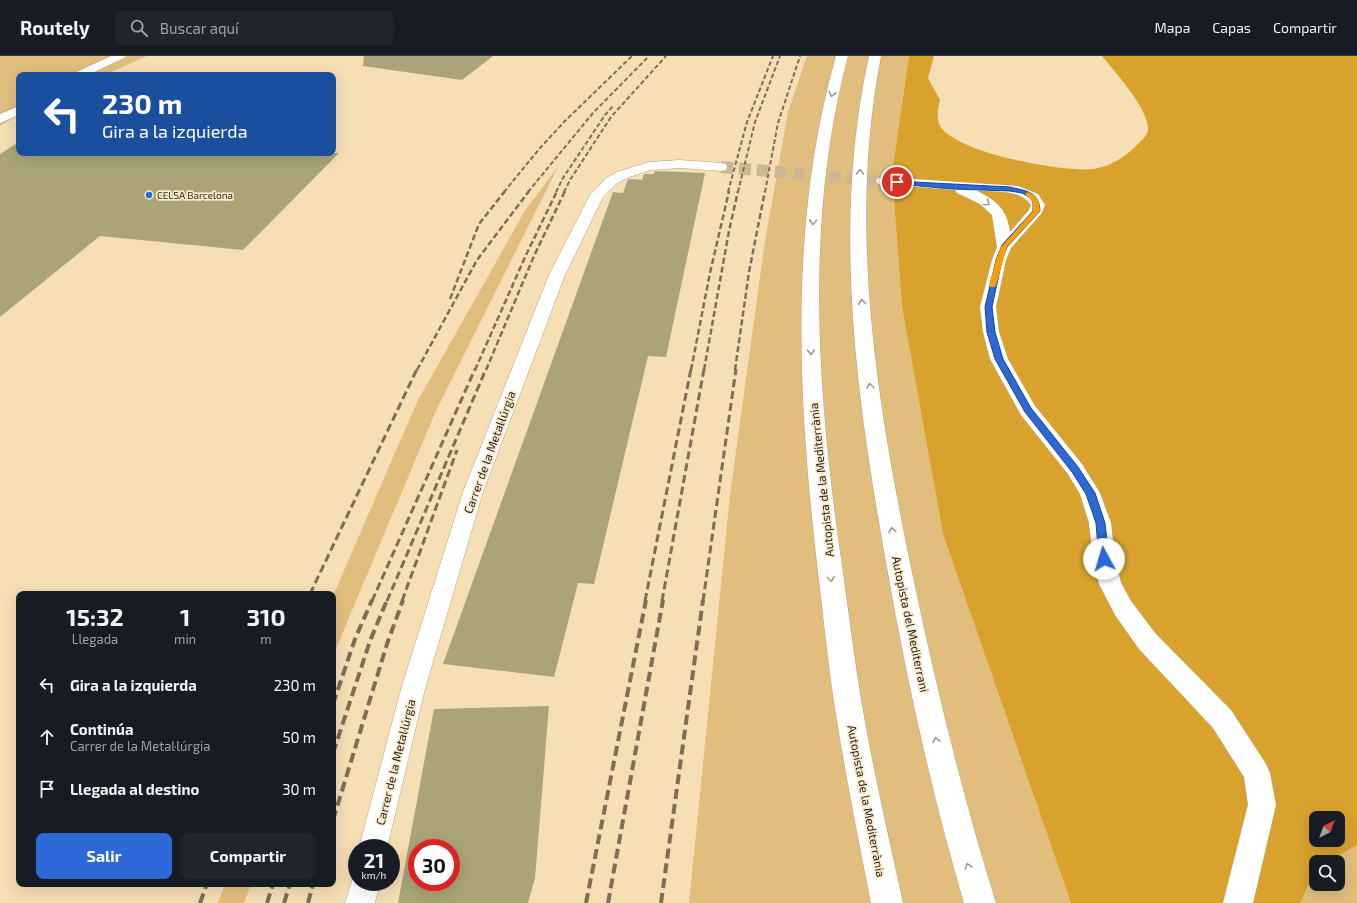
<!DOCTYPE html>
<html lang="es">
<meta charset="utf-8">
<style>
body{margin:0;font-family:"Exo 2",sans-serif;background:#20242c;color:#f1f3f6;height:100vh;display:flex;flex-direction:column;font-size:15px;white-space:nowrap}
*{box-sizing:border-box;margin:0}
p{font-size:13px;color:#9ea1a6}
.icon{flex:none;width:22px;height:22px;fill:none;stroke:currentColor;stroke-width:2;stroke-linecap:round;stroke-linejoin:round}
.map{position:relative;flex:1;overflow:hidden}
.details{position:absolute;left:16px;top:535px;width:320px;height:296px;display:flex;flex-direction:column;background:#171b24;border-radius:8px;box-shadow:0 4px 16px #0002}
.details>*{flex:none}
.top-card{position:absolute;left:16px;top:16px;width:320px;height:84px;border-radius:8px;box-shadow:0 4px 16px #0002;background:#1a4fa0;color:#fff;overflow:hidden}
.needle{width:26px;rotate:41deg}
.tools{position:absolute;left:1309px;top:755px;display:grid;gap:8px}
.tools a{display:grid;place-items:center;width:36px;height:36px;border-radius:8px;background:#171b24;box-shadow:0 4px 16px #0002;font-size:20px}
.speed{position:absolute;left:348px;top:783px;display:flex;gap:8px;font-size:20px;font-weight:700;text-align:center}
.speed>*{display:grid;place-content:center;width:52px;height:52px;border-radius:50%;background:#171b24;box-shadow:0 4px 16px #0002;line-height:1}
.speed small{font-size:10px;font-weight:400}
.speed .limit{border:6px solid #d22;background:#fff;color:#111}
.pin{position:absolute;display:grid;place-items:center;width:34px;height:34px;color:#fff;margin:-17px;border:2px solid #fff;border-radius:50%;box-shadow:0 1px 4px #0007}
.me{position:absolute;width:44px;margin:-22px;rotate:354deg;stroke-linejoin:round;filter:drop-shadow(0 0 3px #0008)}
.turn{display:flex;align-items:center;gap:14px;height:84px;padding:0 20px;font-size:18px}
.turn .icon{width:52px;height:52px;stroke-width:2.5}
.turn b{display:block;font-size:28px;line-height:34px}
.eta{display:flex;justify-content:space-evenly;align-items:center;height:68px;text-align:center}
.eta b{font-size:24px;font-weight:700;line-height:28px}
.cta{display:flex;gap:8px;margin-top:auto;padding:8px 20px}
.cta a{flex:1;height:46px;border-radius:8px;background:#2d69d6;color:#fff;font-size:16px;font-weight:700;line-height:46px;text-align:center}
.cta a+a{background:#20242c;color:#f1f3f6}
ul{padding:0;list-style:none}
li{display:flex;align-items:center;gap:12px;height:52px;padding:0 20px}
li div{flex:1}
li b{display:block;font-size:15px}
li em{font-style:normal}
header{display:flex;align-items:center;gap:24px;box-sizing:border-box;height:56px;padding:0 20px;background:#171b24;border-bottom:1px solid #363941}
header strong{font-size:19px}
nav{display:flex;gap:22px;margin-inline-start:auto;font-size:14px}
.search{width:280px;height:36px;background:#20242c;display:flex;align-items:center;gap:10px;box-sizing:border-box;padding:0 14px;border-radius:8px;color:#9ea1a6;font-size:15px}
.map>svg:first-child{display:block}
.green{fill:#e2be7e}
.forest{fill:#d9a22d;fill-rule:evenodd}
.building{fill:#aaa478;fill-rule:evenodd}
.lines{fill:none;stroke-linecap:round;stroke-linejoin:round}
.minor-tunnel{stroke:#cdb894;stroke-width:12;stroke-dasharray:12 6;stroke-linecap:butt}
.minor-casing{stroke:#b8a17a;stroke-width:1}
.tertiary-casing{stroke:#b8a17a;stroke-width:1}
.motorway-casing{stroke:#b8a17a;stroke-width:1}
.minor{fill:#fff;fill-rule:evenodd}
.tertiary{fill:#fff;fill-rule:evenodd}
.motorway{fill:#fff;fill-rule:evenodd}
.rail-far3{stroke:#7e6e54;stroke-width:2;stroke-dasharray:4.5 2.5;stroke-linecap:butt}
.rail-far2{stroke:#7e6e54;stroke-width:2.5;stroke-dasharray:6 3;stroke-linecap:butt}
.rail-far1{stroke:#7e6e54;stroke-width:3;stroke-dasharray:8 4;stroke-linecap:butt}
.rail{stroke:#7e6e54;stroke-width:4;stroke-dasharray:10 5;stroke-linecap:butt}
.oneway{stroke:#9e9a93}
.route{fill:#2d69d6;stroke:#1d448b}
.slow{fill:#f59e0b}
.poi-dot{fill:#2d69d6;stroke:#fbedd4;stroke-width:1.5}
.labels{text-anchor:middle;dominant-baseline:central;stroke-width:3.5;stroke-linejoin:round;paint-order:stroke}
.far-poi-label{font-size:10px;fill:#281f10;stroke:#fbedd4;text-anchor:start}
.street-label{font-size:12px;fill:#281f10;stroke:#fbedd4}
</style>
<header>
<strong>Routely</strong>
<div class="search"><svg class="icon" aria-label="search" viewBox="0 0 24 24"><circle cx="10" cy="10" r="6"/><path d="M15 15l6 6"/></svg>Buscar aquí</div>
<nav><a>Mapa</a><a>Capas</a><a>Compartir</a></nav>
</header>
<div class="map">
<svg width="1357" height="847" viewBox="0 0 1357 847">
<rect width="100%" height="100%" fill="#f6deb5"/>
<path class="green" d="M 0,0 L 147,0 L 105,19 L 19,19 L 19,59 L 0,70 Z
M 807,0 L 909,0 L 892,117 L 902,251 L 943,478 L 1071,847 L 689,847 L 730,439 L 765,185 L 788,56 Z
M 558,111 L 435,357 L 333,600 L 333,540 L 417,346 L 526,153 Z
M 1357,789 L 1357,847 L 1300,847 L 1316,814 L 1316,828 L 1338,828 L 1338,806 L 1328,806 Z
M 225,828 L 251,828 L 244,847 L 218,847 Z"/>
<path class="forest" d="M 909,0 L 934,0 L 928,22 L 940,44 C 938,52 936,62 940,70 C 956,97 1064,117 1094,113 C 1111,110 1125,101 1136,90 C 1142,84 1149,79 1148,71 C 1146,50 1115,16 1102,0 L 1357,0 L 1357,789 L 1328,806 L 1316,806 L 1316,814 L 1300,847 L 1071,847 L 943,478 L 902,251 L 892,117 ZM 1316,762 L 1338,762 L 1338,784 L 1316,784 Z"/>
<path class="building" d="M 364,0 L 493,0 L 462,24 L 363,10 Z
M 19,86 L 19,97 L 339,97 L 243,194 L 100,180 L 0,261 L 0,98 Z
M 655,115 L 705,117 L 666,301 L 648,300 L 594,528 L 578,527 L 554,621 L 443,608 L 613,136 L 623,137 L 628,123 L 642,124 L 644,118 L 654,118 Z
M 549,650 L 535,822 L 528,847 L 398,847 L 434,653 ZM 417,792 L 451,792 L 451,826 L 417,826 Z"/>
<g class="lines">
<path class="minor-tunnel" d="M 721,111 L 883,125"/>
<defs>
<path id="minor" d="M 680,104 L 721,107 L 726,108 L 727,111 L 726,114 L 721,115 L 680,112 L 650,114 L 627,122 L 616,128 L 603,141 L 565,219 L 483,436 L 425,633 L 387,792 L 359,792 L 401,633 L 463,436 L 549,219 L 590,139 L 606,122 L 617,116 L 649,106 Z
M 883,121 L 1018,130 L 1038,138 L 1045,149 L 1041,158 L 1011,192 L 1006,204 L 996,251 L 999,276 L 1008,303 L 1035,350 L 1082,408 L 1100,437 L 1111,467 L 1115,503 L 1121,527 L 1131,545 L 1155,577 L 1231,654 L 1266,708 L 1270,717 L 1276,749 L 1253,847 L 1223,847 L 1248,749 L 1244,721 L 1213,672 L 1139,593 L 1115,559 L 1099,528 L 1093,503 L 1089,467 L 1080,438 L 1068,418 L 1021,359 L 990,303 L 983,276 L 980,251 L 992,204 L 997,191 L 992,159 L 980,148 L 957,137 L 955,134 L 878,128 L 876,125 L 878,122 ZM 977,135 C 994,136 1021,133 1031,149 L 1029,154 L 1010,176 C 1007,153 997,145 977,135 Z
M 357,815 L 357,826 L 380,826 L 375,847 L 345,847 L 355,816 Z"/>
<path id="tertiary" d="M 111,0 L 126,0 L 124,2 L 88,19 L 72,19 L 74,17 Z
M 19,50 L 19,59 L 0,67 L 0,58 Z"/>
<path id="motorway" d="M 836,0 L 848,0 C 803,169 818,346 843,517 C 850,567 856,616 865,666 C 876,727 890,787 903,847 L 871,847 C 859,787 847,726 837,665 C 829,616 824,566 818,516 C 798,345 788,168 836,0 Z
M 869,0 L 881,0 C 848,169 876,341 910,507 C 934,622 961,735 996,847 L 964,847 C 931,735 906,621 886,506 C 856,339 832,168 869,0 Z"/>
</defs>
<use href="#minor" class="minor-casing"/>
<use href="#tertiary" class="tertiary-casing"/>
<use href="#motorway" class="motorway-casing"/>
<use href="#minor" class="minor"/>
<use href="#tertiary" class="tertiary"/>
<use href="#motorway" class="motorway"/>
<path class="rail-far3" d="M 504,136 L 540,92 L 565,65 L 632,0
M 528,136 L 593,57 L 649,0
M 556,136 L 563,122 L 605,59 L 613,50
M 564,136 L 570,124 L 611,61 L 666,0
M 728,136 L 747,66 L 773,0
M 738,136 L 755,66 L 780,0
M 765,136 L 778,67 L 800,0"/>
<path class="rail-far2" d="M 450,243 L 479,168 L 505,135
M 417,314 L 477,204 L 529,135
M 475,314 L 526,199 L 557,135
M 486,314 L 534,200 L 565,135
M 691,314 L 710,217 L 729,135
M 704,314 L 729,175 L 738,135
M 735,314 L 749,216 L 765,135"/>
<path class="rail-far1" d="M 310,538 L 417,313
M 372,545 L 475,313
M 387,545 L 486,313
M 402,545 L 457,394
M 645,545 L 691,313
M 662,545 L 704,313
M 703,545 L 736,313"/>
<path class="rail" d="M 333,648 L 355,583 L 372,544
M 333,697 L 370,585 L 387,544
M 333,764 L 387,588 L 403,544
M 200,847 L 207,828
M 267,847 L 273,828
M 284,847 L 290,828
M 308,847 L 313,828
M 586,847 L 646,544
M 608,847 L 663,544
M 661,847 L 703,544"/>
</g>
<defs><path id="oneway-chevron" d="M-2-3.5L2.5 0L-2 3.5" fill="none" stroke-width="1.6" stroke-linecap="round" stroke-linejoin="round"/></defs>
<g class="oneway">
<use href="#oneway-chevron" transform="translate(832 38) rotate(103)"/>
<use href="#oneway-chevron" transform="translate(860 116) rotate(-88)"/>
<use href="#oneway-chevron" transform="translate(987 147) rotate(35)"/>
<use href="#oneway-chevron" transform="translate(813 166) rotate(94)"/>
<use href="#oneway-chevron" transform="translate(862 246) rotate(-94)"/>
<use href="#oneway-chevron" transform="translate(811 296) rotate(88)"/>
<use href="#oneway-chevron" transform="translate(870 330) rotate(-97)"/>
<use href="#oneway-chevron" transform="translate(892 474) rotate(-101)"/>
<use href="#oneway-chevron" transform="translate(831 523) rotate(82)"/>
<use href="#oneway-chevron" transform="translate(936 684) rotate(-103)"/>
<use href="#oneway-chevron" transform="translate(968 810) rotate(-108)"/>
</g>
<path class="route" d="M 895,125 L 1010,131 C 1026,135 1039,135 1040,155 L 1007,191 L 1002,204 L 992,251 L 995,276 L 1003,303 L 1031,352 L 1078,411 L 1095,437 L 1105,467 L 1109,503 L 1108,506 L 1101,506 L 1099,503 L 1096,467 L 1086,438 L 1072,416 L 1025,356 L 995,303 L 987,276 L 985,251 L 996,204 L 1002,189 L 1033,155 L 1033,146 L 1031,142 L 1022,137 L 1010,135 L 952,133 L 897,128 L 894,126 Z"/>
<path class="slow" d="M 1028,136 C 1038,140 1039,145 1040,155 L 1007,191 L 996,229 L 995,231 L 990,231 L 989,229 L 996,204 L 1001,191 L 1033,155 L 1033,146 L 1025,138 Z"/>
<circle class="poi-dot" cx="149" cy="139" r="4"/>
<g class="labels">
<g class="far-poi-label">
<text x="157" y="139">CELSA Barcelona</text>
</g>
<g class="street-label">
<text transform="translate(489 396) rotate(-70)">Carrer de la Metal·lúrgia</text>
<text transform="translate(821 424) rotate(-96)">Autopista de la Mediterrània</text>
<text transform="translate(911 568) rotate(78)">Autopista del Mediterrani</text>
<text transform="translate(395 706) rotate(-76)">Carrer de la Metal·lúrgia</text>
<text transform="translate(867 745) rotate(79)">Autopista de la Mediterrània</text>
</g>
</g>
</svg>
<div class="tools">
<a><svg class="needle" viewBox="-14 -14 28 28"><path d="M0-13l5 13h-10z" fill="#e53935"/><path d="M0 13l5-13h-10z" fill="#9ea1a6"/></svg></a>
<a><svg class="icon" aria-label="search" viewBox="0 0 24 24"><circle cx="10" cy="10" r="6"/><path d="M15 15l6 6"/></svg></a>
</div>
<div class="speed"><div>21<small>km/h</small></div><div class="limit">30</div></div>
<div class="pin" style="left:897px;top:126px;background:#d93025"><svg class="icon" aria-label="arrive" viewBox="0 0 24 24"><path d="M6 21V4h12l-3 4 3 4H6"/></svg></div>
<svg class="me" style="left:1104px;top:503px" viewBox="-20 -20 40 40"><circle r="19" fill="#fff"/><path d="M0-13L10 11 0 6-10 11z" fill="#2d69d6"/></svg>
<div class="top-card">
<div class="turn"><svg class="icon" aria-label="left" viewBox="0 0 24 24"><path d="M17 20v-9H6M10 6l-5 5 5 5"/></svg><div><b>230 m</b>Gira a la izquierda</div></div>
</div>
<section class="details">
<div class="eta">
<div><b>15:32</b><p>Llegada</p></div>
<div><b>1</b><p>min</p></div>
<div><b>310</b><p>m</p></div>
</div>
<ul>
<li><svg class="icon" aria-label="left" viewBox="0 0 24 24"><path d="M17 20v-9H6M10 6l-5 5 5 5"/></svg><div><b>Gira a la izquierda</b></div><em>230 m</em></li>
<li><svg class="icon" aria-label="ahead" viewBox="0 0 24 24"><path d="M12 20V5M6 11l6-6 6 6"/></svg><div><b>Continúa</b><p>Carrer de la Metal·lúrgia</p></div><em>50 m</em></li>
<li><svg class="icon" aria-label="arrive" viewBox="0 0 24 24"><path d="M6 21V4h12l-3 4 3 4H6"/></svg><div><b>Llegada al destino</b></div><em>30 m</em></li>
</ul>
<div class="cta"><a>Salir</a><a>Compartir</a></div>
</section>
</div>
